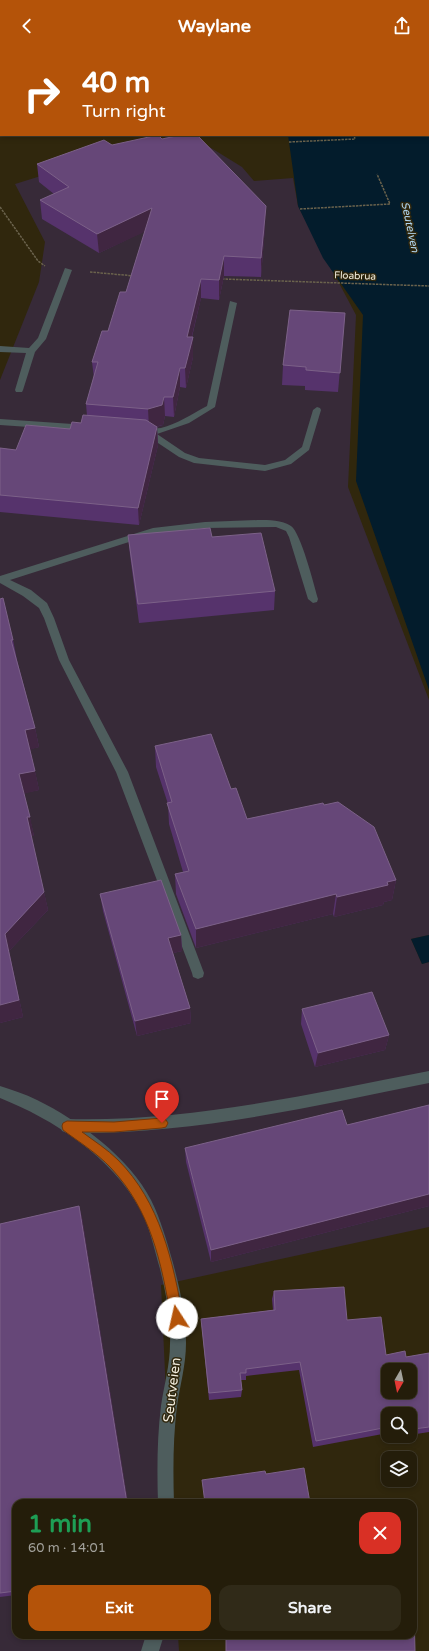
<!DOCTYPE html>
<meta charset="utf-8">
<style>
body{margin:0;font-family:"Varela Round",sans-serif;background:#302a18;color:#f1f3f6;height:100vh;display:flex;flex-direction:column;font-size:15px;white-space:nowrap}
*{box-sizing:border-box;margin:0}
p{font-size:13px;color:#a3a29c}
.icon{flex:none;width:22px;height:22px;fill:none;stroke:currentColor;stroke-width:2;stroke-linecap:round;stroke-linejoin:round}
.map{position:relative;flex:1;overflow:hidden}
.details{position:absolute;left:12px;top:1447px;width:405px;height:140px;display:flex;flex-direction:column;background:#241d0a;border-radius:12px;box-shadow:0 2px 6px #0003,0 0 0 1px #413b2b}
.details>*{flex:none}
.hud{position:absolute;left:0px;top:0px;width:429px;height:84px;box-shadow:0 2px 6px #0003,0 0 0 1px #413b2b;background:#b45309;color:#fff;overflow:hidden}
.needle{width:26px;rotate:189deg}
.fabs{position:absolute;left:381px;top:1311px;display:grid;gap:8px}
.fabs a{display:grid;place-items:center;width:36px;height:36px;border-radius:8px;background:#241d0a;box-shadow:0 2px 6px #0003,0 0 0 1px #413b2b;font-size:20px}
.pin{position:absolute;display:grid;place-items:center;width:34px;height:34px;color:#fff;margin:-41px -17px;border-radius:50% 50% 50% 0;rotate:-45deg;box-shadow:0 0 4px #0007}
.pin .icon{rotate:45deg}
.me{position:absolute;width:44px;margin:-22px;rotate:350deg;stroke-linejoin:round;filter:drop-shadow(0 0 3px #0008)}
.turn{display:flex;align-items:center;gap:14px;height:84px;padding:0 16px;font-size:18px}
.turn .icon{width:52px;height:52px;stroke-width:2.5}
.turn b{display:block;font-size:28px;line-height:34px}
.round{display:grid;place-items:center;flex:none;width:42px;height:42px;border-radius:12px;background:#302a18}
.summary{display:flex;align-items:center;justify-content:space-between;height:68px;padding:0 16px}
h1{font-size:24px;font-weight:800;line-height:30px;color:#1e9e55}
.cta{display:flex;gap:8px;margin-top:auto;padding:8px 16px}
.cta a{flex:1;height:46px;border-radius:12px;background:#b45309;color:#fff;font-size:16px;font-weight:800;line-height:46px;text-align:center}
.cta a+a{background:#302a18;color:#f1f3f6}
header{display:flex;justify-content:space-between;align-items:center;height:52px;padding:0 16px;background:#b45309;color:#fff;font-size:18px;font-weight:800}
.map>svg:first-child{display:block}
.industrial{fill:#372a38}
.water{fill:#031c2c}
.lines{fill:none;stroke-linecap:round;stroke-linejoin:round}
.path{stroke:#6b634d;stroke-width:1.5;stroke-dasharray:2.5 1;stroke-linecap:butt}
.lane{fill:#4e5d5d;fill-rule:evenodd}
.street{fill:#4e5d5d;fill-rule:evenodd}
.wall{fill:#56336c}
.shaded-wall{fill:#402641}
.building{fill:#664778;stroke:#7c6188;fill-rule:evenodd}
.route{fill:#b45309;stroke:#753606}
.labels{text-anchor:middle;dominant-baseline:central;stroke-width:3;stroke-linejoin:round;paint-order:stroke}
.far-street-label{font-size:10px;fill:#f1ecdd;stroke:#30270d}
.far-water-label{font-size:11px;font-style:italic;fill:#afd5f1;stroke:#30270d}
.near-street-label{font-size:14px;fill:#f1ecdd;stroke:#30270d}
</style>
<header><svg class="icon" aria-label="back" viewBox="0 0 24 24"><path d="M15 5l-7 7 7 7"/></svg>Waylane<svg class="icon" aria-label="share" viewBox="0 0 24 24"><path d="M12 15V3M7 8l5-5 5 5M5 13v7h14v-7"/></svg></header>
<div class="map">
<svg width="429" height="1599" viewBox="0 0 429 1599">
<rect width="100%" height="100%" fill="#30270d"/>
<path class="industrial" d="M 173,83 L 190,83 L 242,115 L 254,129 L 293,126 L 298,154 L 356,263 L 348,435 L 429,648 L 429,883 L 411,887 L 422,912 L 429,910 L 429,1175 L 161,1233 L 171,1451 L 16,1451 L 16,1583 L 178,1583 L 179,1599 L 0,1599 L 0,328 L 39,230 L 45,190 L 15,132 Z"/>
<path class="water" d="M 28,0 L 429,0 L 429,638 L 356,429 L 363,263 L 323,206 L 298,154 L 288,83 L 428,83 L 428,1 Z
M 429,883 L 429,910 L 422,912 L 411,887 Z"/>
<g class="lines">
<path class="path" d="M 289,90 L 355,87 L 354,83
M 0,155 L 38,209 L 45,214
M 300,157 L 390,152 L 377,122
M 90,220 L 135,224
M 222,227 L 429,234"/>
<path class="lane" d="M 65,216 L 72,218 L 46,287 L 35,300 L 23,338 L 22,340 L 16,340 L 15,338 L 26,301 L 0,300 L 0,294 L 29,296 L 38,286 Z
M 230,249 L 237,251 L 215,355 L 189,371 L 157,382 L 185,401 L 199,406 L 265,413 L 285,408 L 302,395 L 313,358 L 317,355 L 320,356 L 321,358 L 309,398 L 291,412 L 265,419 L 194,411 L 179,405 L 146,383 L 138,382 L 136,380 C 141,375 154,377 161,376 C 177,372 192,362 207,354 Z
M 0,367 L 87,373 L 92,376 L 87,379 L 0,373 Z
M 258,468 C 269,468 282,468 291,474 C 301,481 314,533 318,547 L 317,550 L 313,551 L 308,547 L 289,485 L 286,479 L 276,475 L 205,476 L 154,482 L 10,528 L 31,538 L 47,551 L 54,566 L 69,608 L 128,720 L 204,921 L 203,925 L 198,927 L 193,925 L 192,921 L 116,720 L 59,608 L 44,566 L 39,556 L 23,544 L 0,531 L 0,524 L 153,476 L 205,470 Z
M 429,1019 L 429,1031 C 310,1055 189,1083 67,1081 L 62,1079 L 60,1074 L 62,1069 L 67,1067 C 189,1070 310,1042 429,1019 Z"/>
<path class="street" d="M 0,1034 C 12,1038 25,1042 37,1048 C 78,1068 130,1106 151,1148 C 161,1168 167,1190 173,1211 C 180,1237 186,1264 186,1291 C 186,1313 180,1333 177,1354 C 173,1386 173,1419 174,1451 L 158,1451 C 157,1419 157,1386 161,1354 C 164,1333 170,1313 170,1292 C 171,1266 166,1241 160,1217 C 154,1197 150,1175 140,1157 C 112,1105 53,1067 0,1046 Z
M 146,1583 L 164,1583 L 159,1599 L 141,1599 Z"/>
</g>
<path class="wall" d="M 162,87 L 265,174 L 261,225 L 224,224 L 219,248 L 201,246 L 192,285 L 193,285 L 193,305 L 186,336 L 180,335 L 174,365 L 165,364 L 163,373 L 156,375 L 157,375 L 158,393 L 139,473 L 0,460 L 0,396 L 16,398 L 70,377 L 81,371 L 87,364 L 86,352 L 94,326 L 92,310 L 108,279 L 126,240 L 145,179 L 99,201 L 42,167 L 40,148 L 54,142 L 39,130 L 37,112 L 112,93 Z
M 345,261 L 338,340 L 305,338 L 305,334 L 282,333 L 283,313 Z
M 128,483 L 212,485 L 275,539 L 274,558 L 139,571 L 130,503 Z
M 0,547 L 13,588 L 17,608 L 35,676 L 39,695 L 30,697 L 39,738 L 24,741 L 34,784 L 31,784 L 48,858 L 9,899 L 23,965 L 0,971 Z
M 155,694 L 231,737 L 247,767 L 324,753 L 396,828 L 392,848 L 384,850 L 383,853 L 334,865 L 333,862 L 196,896 L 176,842 L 175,822 L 183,820 L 169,772 L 168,752 L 156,715 Z
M 100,842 L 181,883 L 182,899 L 173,901 L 190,956 L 191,971 L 137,984 L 103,859 Z
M 302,957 L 389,983 L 385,998 L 315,1015 L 301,972 Z
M 429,1053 L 429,1154 L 211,1210 L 186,1110 L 185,1096 L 347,1073 Z
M 79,1154 L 82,1166 L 128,1451 L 16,1451 L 16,1543 L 0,1545 L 0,1172 Z
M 274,1239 L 347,1268 L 386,1303 L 406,1305 L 429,1301 L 429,1380 L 410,1383 L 410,1362 L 388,1362 L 388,1381 L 313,1395 L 299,1318 L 246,1324 L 246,1328 L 241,1328 L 242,1338 L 241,1345 L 209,1348 L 201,1267 L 273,1258 L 272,1247 Z"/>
<path class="shaded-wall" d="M 266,154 L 265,174 L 261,225 L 261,206 Z
M 152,156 L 153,176 L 99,201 L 97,182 Z
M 224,204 L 224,224 L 219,248 L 219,228 Z
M 201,227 L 201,246 L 187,304 L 187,285 Z
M 193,285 L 193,305 L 186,336 L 185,316 Z
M 180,316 L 180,335 L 174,365 L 173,345 Z
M 164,345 L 165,364 L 163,373 L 149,376 L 148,357 Z
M 157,375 L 158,393 L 139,473 L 138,456 Z
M 35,676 L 39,695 L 29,698 L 25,678 Z
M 35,719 L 39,738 L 23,742 L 19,722 Z
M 27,765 L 30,765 L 34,784 L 31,784 Z
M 396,828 L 392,848 L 384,850 L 383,853 L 334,865 L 337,845 Z
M 44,840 L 48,858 L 9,899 L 23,965 L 0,971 L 0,953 L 5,882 Z
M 336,842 L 333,862 L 196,896 L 196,877 Z
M 181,883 L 182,899 L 169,902 L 168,886 Z
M 190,956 L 191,971 L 137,984 L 135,969 Z
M 389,983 L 385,998 L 315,1015 L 318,1001 Z
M 429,1142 L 429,1154 L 211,1210 L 211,1198 Z
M 79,1154 L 82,1166 L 128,1451 L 127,1451 Z"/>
<path class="building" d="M 158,83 L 162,87 L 181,83 L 197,83 L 266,154 L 261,206 L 224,204 L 219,228 L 201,227 L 187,285 L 193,285 L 185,316 L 180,316 L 173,345 L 164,345 L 162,353 L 148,357 L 86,352 L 98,310 L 92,310 L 102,279 L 108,279 L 120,240 L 126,240 L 152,156 L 97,182 L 40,148 L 69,135 L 37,112 L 104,88 L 112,93 Z
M 290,258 L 345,261 L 340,321 L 306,318 L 306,315 L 283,313 Z
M 83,363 L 146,368 L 157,375 L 138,456 L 0,443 L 0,396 L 16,398 L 26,373 L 70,377 L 72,370 L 81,371 Z
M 210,476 L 212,485 L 261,481 L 275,539 L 138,552 L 128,483 Z
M 3,546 L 13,588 L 11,588 L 35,676 L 25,678 L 35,719 L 19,722 L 30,765 L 27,765 L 44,840 L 5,882 L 19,948 L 0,953 L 0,547 Z
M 211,682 L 231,737 L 236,736 L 247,767 L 323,751 L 324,753 L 338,750 L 374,775 L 396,828 L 387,830 L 388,833 L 337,845 L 336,842 L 196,877 L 175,822 L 189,819 L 167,751 L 172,750 L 155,694 Z
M 161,828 L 181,883 L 168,886 L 190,956 L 135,969 L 100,842 Z
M 372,940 L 389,983 L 318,1001 L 302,957 Z
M 429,1053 L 429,1142 L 211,1198 L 185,1096 L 342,1058 L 347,1073 Z
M 79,1154 L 127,1451 L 16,1451 L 16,1539 L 0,1541 L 0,1172 Z
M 344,1235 L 347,1268 L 381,1265 L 386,1303 L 405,1299 L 406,1305 L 429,1301 L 429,1375 L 414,1377 L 412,1371 L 410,1371 L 410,1362 L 388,1362 L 388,1375 L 316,1389 L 300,1310 L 246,1317 L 246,1321 L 240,1321 L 242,1338 L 209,1341 L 201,1267 L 275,1258 L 274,1239 ZM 388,1318 L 410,1318 L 410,1340 L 388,1340 Z
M 304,1416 L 310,1451 L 205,1451 L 202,1428 L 265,1419 L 266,1422 Z
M 413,1559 L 414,1559 L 415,1599 L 226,1599 L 226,1583 L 413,1583 Z"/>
<path class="route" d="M 162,1066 L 166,1068 L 168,1071 L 166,1075 L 162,1076 L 114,1080 L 82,1080 C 94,1089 107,1097 118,1108 C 160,1150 173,1209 183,1266 L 181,1270 L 177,1271 L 173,1270 L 171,1266 C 161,1209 151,1159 111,1116 C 97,1101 79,1090 63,1078 L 62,1074 L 63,1071 L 67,1069 L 114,1070 Z"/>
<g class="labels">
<g class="far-street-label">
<text transform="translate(355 224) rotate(2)">Floabrua</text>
</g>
<g class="far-water-label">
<text transform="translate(410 175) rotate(78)">Seutelven</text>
</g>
<g class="near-street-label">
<text transform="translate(172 1338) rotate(-83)">Seutveien</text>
</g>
</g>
</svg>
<div class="fabs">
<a><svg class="needle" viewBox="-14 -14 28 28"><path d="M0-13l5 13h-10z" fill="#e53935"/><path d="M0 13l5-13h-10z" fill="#a3a29c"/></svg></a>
<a><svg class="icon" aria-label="search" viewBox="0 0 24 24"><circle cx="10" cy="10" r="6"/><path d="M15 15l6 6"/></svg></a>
<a><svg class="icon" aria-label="layers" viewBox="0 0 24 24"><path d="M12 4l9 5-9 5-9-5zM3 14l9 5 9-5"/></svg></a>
</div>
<div class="pin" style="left:162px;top:1071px;background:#d93025"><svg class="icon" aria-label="arrive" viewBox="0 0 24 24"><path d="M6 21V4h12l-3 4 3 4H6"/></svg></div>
<svg class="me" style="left:177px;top:1266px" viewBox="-20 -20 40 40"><circle r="19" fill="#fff"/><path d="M0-13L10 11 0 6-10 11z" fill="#b45309"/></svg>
<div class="hud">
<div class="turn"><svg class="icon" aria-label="right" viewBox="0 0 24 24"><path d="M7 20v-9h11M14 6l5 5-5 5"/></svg><div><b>40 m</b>Turn right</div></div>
</div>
<section class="details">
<div class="summary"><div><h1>1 min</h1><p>60 m · 14:01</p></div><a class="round" style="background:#d93025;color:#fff"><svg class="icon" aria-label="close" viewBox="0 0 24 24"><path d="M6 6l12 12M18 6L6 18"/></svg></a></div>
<div class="cta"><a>Exit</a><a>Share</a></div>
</section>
</div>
